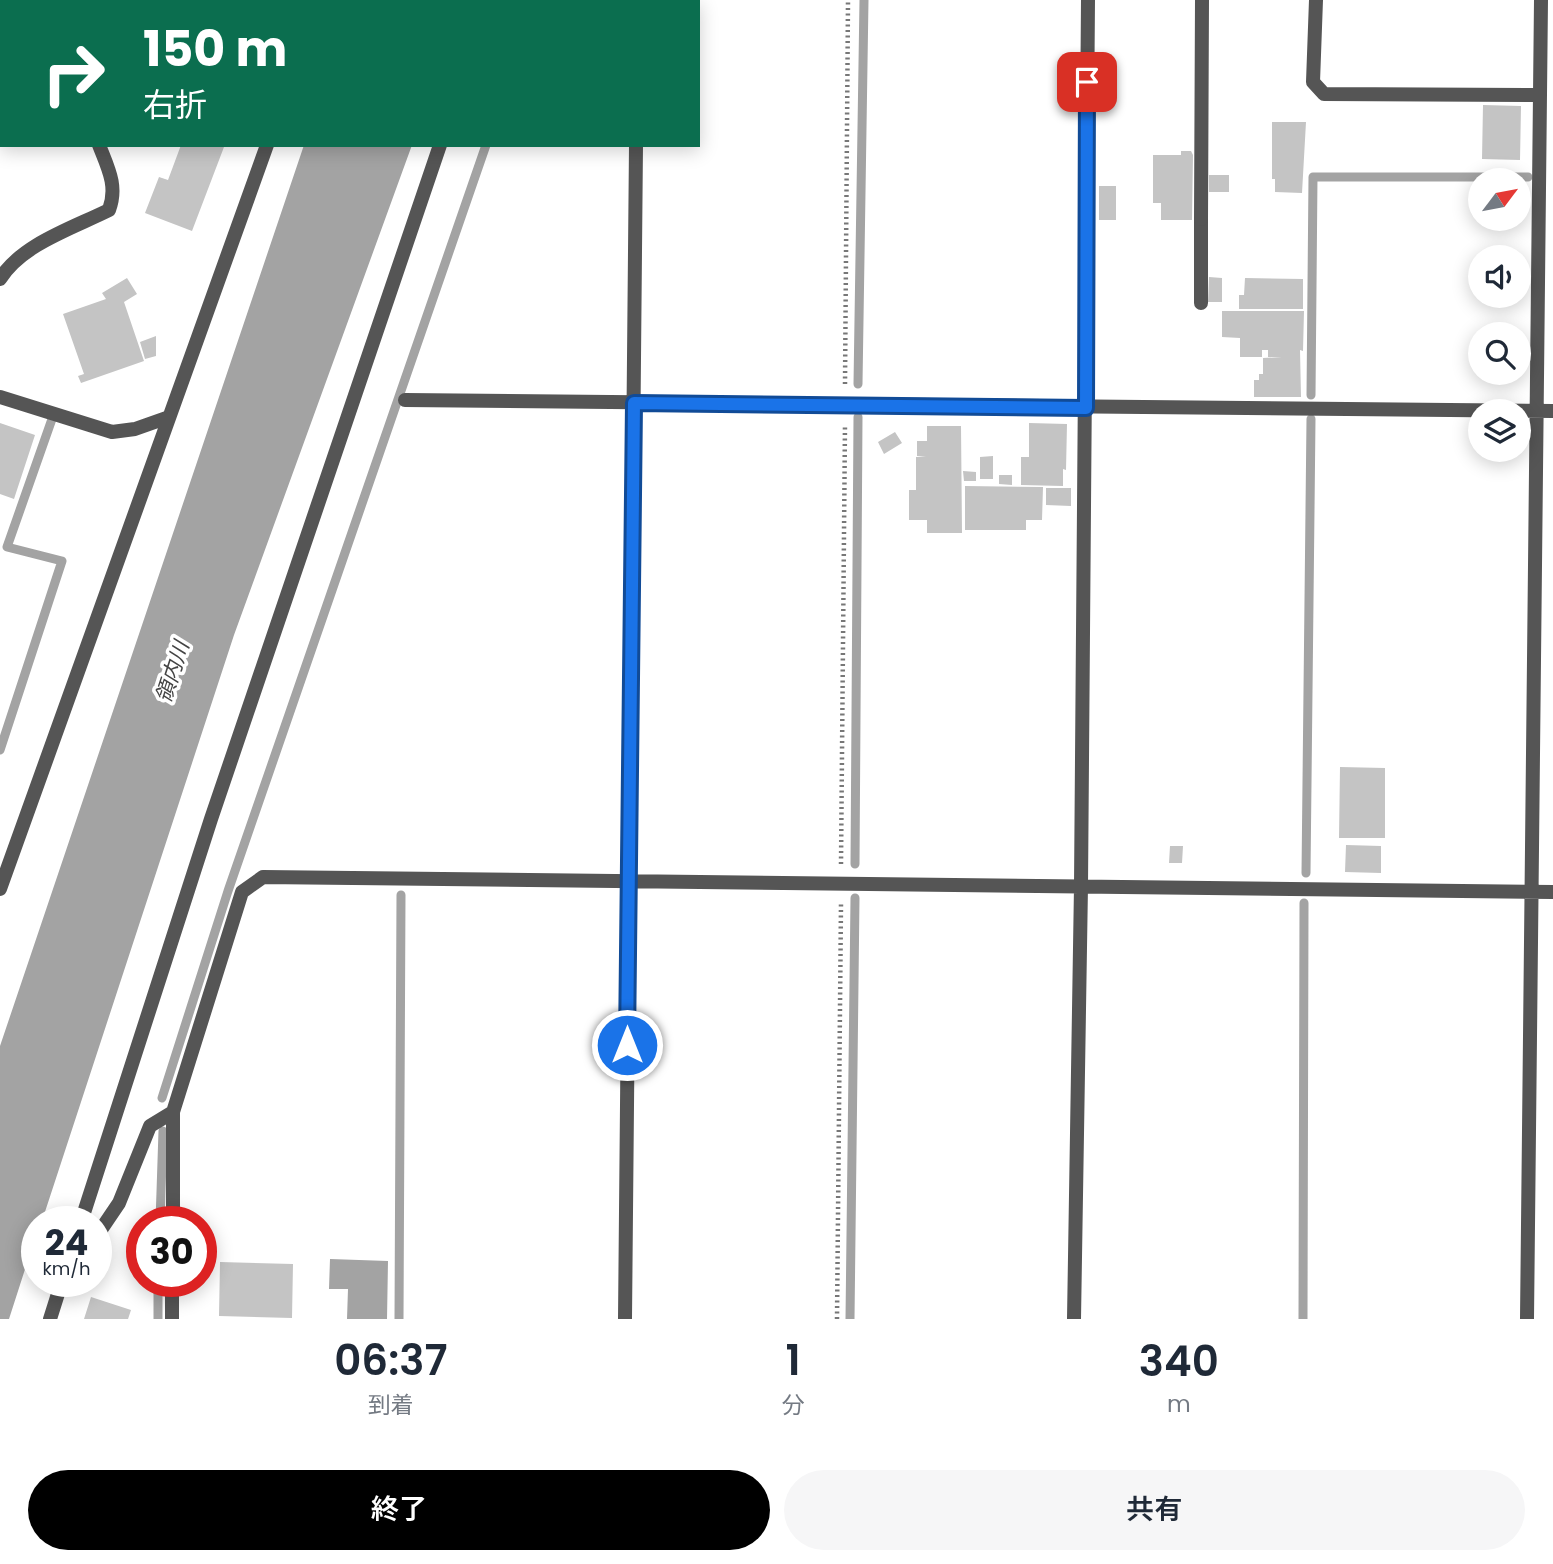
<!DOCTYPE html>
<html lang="ja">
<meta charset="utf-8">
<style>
body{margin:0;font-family:Poppins,"Noto Sans JP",sans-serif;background:#f6f6f7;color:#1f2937;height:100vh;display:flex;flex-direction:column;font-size:26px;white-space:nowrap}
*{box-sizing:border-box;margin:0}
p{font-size:23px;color:#747a83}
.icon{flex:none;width:38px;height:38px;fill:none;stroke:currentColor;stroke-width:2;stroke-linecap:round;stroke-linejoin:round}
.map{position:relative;height:1319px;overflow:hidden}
.sheet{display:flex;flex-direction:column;background:#fff;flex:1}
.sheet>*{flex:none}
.banner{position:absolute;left:0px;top:0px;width:700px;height:147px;box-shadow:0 4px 18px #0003;background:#0b6e4f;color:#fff;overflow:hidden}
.needle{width:46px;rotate:58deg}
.controls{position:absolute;left:1468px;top:168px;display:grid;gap:14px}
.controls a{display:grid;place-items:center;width:63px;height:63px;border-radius:50%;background:#fff;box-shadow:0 4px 18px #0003;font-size:35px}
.speed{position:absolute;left:21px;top:1206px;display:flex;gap:14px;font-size:35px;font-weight:700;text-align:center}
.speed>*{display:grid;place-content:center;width:91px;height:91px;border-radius:50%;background:#fff;box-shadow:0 4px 18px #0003;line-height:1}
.speed small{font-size:18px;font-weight:400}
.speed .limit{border:10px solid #d22;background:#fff;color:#111}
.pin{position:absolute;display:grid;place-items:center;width:60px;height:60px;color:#fff;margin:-30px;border-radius:14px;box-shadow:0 4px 10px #0006}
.me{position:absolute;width:77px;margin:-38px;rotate:0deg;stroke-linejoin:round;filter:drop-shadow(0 0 5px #0008)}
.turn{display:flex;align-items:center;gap:24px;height:147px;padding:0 28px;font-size:32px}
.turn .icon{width:91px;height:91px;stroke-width:2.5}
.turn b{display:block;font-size:49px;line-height:60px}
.eta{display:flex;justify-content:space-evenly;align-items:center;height:119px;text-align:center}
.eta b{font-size:42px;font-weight:600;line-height:49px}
.action{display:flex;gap:14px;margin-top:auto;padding:14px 28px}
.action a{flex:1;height:80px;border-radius:42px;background:#000;color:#fff;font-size:28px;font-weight:600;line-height:80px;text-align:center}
.action a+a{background:#f6f6f7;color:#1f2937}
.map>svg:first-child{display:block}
.water{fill:#a3a3a3}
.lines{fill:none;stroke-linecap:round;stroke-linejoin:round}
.stream{stroke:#a3a3a3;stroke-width:9}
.building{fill:#c4c4c4}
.path{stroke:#777;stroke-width:4.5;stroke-dasharray:2 3.5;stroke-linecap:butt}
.service{stroke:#555;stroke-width:14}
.minor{stroke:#555;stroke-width:14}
.route-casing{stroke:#114b97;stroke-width:18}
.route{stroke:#1a73e8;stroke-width:12}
.labels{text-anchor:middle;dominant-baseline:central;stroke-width:7;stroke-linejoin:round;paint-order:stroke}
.water-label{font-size:21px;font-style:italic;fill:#444;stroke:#fff}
</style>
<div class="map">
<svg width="1553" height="1319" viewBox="0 0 1553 1319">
<rect width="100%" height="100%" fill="#fff"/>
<path class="water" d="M 348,0 L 465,0 L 348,2 Z
M 304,145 L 412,145 L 234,635 L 42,1221 L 37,1222 L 33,1249 L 37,1251 L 37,1261 L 28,1260 L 9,1319 L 0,1319 L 0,1046 Z
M 330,1259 L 388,1261 L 387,1319 L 347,1319 L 348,1289 L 329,1289 Z"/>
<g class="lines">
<path class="stream" d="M 858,384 L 864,0
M 1311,395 L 1313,177 L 1528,177
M 0,750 L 62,561 L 7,547 L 52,419
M 855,864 L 858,417
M 1306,873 L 1311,419
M 162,1098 L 228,891 L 486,145
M 160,1222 L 163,1131
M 158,1319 L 158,1281
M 399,1319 L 401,895
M 850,1319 L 855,898
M 1303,1319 L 1304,903"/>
</g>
<path class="building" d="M 1483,105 L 1521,106 L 1520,160 L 1482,159 Z
M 1272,122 L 1306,122 L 1302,193 L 1275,192 L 1275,179 L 1272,179 Z
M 181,145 L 224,147 L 192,231 L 145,213 L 159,177 L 168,180 Z
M 1181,151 L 1191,151 L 1193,155 L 1192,220 L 1161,220 L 1161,203 L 1153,203 L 1153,155 L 1181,155 Z
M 1209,175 L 1229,175 L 1229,192 L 1209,192 Z
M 1099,186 L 1116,186 L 1116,220 L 1099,220 Z
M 1209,277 L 1222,278 L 1222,302 L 1208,302 Z
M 127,278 L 137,294 L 124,302 L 144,361 L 81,383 L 78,376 L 84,374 L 63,314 L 106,299 L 102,293 Z
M 1245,278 L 1303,279 L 1303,309 L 1239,309 L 1239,295 L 1244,295 Z
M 1222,311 L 1304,311 L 1303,351 L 1300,350 L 1301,397 L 1254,397 L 1254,380 L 1259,380 L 1259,374 L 1263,374 L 1263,358 L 1282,357 L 1268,357 L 1268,350 L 1262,350 L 1262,357 L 1240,357 L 1240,338 L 1222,337 Z
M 156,336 L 156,356 L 145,359 L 140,342 Z
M 0,423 L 35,435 L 14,499 L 0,494 Z
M 1029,423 L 1067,424 L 1066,470 L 1063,469 L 1063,486 L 1021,485 L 1021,457 L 1029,457 Z
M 927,426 L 961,426 L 962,533 L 927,533 L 927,520 L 909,520 L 909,490 L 916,490 L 916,457 L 926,457 L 917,456 L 917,441 L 927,441 Z
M 895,432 L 902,443 L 884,454 L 878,442 Z
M 993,456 L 993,479 L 980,479 L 980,457 Z
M 963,471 L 976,472 L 976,481 L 964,481 Z
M 999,475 L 1012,475 L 1012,485 L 999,484 Z
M 965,486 L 1043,487 L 1042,520 L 1026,520 L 1026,530 L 965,530 Z
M 1046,488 L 1071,488 L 1071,506 L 1046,505 Z
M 1340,767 L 1385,768 L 1385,838 L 1339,838 Z
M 1346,845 L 1381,846 L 1381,873 L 1345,872 Z
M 1170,846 L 1183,846 L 1182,863 L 1169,863 Z
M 220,1262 L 293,1264 L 292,1318 L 219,1316 Z
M 91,1297 L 131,1310 L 128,1319 L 84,1319 Z"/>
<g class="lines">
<path class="path" d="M 845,384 L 848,0
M 841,864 L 845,424
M 837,1319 L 841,904"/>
<path class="service" d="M 220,0 L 220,2
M 0,135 L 2,136
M 0,279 C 22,244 73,228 109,210 C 118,186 108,168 99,145
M 1201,303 L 1201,219"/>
<path class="minor" d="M 1316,0 L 1313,82 L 1324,94 L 1540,95
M 319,2 L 320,0
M 488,2 L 489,0
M 637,2 L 637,0
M 1201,219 L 1202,0
M 0,397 L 112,432 L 135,429 L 169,417
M 405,400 L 1553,411
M 0,889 L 267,145
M 81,1222 L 211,819 L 440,145
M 173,1222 L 173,1112 L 242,892 L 263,877 L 1553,892
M 96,1237 L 119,1203 L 150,1126 L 173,1112
M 50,1319 L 62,1281
M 172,1319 L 172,1281
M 625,1319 L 636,145
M 1074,1319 L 1081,886 L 1088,0
M 1527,1319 L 1541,0"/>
</g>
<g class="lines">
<defs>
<path id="route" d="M 627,1045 L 634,403 L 1086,408 L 1087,82"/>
</defs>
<use href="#route" class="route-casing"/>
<use href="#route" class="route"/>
</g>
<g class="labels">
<g class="water-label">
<text transform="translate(172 672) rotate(-72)">領内川</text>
</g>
</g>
</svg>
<div class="controls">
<a><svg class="needle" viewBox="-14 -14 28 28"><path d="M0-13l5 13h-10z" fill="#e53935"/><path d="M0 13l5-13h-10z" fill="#747a83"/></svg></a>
<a><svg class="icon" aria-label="sound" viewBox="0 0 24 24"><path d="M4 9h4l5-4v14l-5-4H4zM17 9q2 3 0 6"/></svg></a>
<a><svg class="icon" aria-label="search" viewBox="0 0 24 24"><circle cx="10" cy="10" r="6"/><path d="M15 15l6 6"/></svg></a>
<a><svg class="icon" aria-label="layers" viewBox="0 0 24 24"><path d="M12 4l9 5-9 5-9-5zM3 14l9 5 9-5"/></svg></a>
</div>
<div class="speed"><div>24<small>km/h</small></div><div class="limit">30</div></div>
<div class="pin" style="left:1087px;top:82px;background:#d93025"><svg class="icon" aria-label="arrive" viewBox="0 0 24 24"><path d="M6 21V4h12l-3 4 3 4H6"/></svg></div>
<svg class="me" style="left:627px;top:1045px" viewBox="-20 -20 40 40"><circle r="17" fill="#1a73e8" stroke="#fff" stroke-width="3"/><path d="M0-11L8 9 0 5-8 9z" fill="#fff"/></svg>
<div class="banner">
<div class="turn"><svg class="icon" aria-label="right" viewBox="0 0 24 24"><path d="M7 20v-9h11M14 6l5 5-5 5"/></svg><div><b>150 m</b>右折</div></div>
</div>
</div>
<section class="sheet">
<div class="eta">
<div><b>06:37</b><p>到着</p></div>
<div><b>1</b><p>分</p></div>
<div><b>340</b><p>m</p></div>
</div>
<div class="action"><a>終了</a><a>共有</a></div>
</section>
